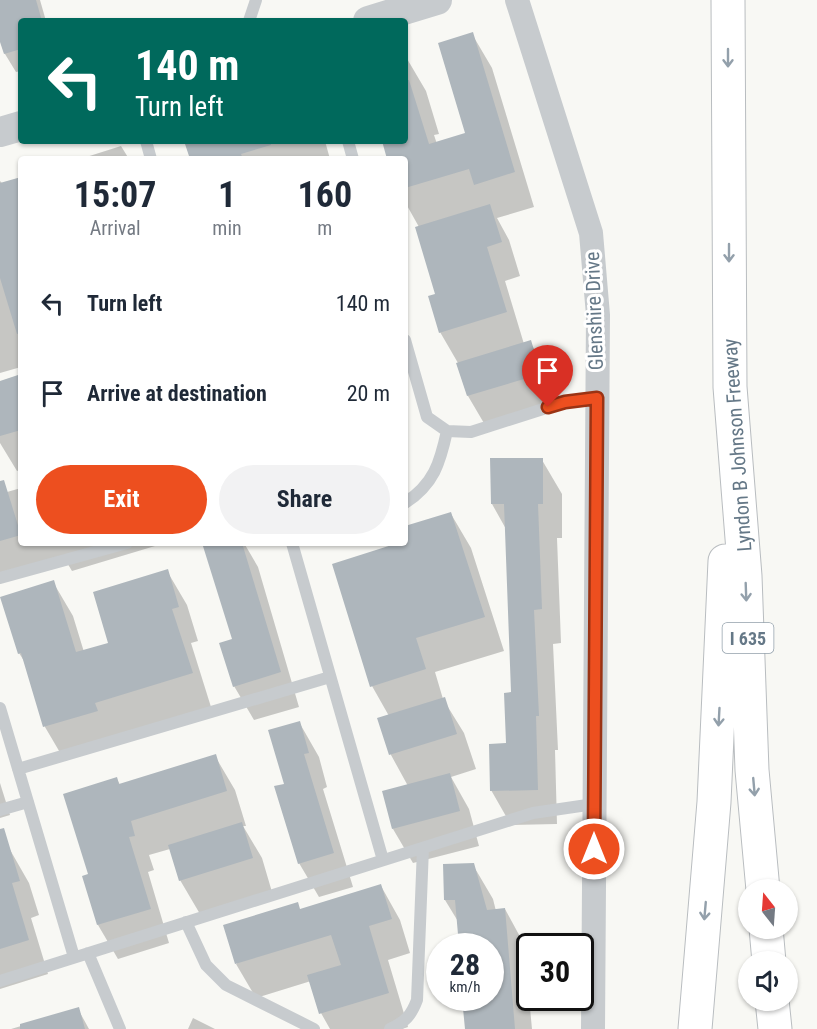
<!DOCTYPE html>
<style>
body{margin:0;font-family:"Roboto Condensed",sans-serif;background:#f2f2f3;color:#1f2937;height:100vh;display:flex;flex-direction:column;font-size:22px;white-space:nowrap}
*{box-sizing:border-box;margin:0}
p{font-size:20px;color:#747a83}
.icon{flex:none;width:33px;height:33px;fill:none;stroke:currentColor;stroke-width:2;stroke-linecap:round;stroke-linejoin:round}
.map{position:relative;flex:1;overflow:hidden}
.sheet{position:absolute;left:18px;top:156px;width:390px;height:390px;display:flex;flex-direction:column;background:#fff;border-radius:6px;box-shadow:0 2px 4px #0004}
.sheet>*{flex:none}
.hud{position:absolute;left:18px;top:18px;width:390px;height:126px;border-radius:6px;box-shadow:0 2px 4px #0004;background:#00695c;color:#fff;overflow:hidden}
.needle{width:39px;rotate:343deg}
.fabs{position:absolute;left:738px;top:879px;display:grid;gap:12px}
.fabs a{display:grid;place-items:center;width:60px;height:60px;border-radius:50%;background:#fff;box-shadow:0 2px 4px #0004;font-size:30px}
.speed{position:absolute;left:426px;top:933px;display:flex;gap:12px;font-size:30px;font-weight:700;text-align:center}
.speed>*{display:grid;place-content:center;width:78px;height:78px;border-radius:50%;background:#fff;box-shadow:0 2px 4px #0004;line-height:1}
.speed small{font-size:15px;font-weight:400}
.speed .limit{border:3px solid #111;border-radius:9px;background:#fff;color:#111}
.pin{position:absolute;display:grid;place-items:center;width:51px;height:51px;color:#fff;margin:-62px -26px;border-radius:50% 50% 50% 0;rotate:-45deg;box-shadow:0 0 6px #0007}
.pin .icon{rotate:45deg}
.me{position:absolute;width:66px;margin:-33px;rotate:0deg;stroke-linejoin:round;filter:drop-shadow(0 0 4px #0008)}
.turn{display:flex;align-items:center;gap:21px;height:126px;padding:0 18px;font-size:27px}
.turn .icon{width:78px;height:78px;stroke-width:2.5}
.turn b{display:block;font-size:42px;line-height:51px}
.eta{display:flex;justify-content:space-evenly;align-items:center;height:102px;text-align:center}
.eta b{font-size:36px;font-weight:700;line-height:42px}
.primary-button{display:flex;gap:12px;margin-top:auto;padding:12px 18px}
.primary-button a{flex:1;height:69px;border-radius:36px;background:#ed4f1f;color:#fff;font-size:24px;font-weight:700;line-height:69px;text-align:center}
.primary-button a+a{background:#f2f2f3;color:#1f2937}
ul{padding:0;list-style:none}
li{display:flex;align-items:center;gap:18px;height:90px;padding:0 18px}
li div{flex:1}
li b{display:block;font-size:22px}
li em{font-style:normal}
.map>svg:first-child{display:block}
.shadow{fill:#0003}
.building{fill:#aeb6bc}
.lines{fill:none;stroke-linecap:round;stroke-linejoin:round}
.motorway-casing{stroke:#b9bdc0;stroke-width:35}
.service{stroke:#c7cbce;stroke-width:12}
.minor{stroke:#c7cbce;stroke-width:24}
.tertiary{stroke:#c7cbce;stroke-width:30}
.motorway{stroke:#fff;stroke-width:33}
.oneway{stroke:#93a0ab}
.route-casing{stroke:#9a3314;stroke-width:15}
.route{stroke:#ed4f1f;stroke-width:10}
.labels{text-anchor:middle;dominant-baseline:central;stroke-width:6;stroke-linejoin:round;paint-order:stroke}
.shield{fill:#fff;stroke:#93a0ab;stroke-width:1.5}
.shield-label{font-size:18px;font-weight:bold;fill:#657887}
.street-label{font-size:20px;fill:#657887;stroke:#fff}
</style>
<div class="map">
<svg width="817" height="1029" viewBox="0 0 817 1029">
<rect width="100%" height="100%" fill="#f8f8f4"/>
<path class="shadow" d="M 0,0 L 40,0 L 46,21 L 21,21 L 21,71 L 16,72 L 5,54 L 0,37 Z
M 472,34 L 492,68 L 534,207 L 497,218 L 509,240 L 520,276 L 505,281 L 524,344 L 530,342 L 550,376 L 560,408 L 488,430 L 468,396 L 458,363 L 440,332 L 437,295 L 419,227 L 405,202 L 405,159 L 388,159 L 383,141 L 405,141 L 406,57 L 426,91 L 439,134 L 434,135 L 437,144 L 467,134 Z
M 186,141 L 325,141 L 330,159 L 192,159 Z
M 121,146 L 129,159 L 80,159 Z
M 21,178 L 21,367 L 0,373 L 0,181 L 3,184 Z
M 21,376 L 21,470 L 17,471 L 0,443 L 0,382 Z
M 542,460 L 562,494 L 562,538 L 557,538 L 561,643 L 553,644 L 558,750 L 555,750 L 557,824 L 511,825 L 491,790 L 508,745 L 513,693 L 506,529 L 492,504 Z
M 405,483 L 411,501 L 405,502 Z
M 21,488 L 21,543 L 165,543 L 72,571 L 66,561 L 0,581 L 0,494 Z
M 451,514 L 471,548 L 504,651 L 435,672 L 443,699 L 464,733 L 476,769 L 451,777 L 469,809 L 479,846 L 413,863 L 393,829 L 408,786 L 391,755 L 379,719 L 389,716 L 372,686 L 403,543 L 405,543 L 405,528 Z
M 205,543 L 244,543 L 258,567 L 299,707 L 254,720 L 234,686 L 234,640 Z
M 167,571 L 187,605 L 198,641 L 191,643 L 211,707 L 65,761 L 45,727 L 26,664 L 19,653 L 53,582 L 73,616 L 84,652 L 110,644 Z
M 299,722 L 319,757 L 327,787 L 323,789 L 353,887 L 319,897 L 299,863 L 286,785 Z
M 215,756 L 235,790 L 246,826 L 243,826 L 262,858 L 272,892 L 200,914 L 180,880 L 170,849 L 149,855 L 154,870 L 148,872 L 169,943 L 118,959 L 98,925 L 90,875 L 117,779 L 120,785 Z
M 0,783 L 10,815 L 0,818 Z
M 9,848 L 29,883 L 39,915 L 31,918 L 48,974 L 0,989 L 0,851 Z
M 473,865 L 493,899 L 496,911 L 505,909 L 524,944 L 532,1029 L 466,1029 L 464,998 L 490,998 L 490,946 L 460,946 L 459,923 L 445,900 Z
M 381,886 L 400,920 L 410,953 L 388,960 L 408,1027 L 402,1029 L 330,1029 L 321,1013 L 311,981 L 256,998 L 236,964 L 300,910 Z
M 78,1009 L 89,1029 L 11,1029 Z
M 193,1018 L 215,1029 L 188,1029 Z"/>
<path class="building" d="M 0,0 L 36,0 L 42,21 L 21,21 L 21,49 L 4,54 L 0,42 Z
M 473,32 L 515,172 L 474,185 L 469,169 L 405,188 L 405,159 L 387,159 L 382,141 L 405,141 L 405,80 L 409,80 L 429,144 L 465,133 L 438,43 Z
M 184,141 L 270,141 L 271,145 L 241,154 L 243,159 L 190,159 Z
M 21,177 L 21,333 L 17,334 L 0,278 L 0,183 Z
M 490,204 L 502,242 L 487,247 L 507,312 L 439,333 L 428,296 L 435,294 L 415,227 Z
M 531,340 L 541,374 L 467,396 L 456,363 Z
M 21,374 L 21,430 L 0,436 L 0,381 Z
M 490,458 L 543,458 L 543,504 L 538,504 L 542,609 L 534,610 L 539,716 L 536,716 L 538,790 L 490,791 L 489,744 L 506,743 L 504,693 L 511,692 L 504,504 L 491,504 Z
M 4,480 L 21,535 L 0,541 L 0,481 Z
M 451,512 L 485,617 L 416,638 L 426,669 L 370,687 L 332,564 L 398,543 L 405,543 L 405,526 Z
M 202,543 L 242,543 L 281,672 L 233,687 L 219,643 L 232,639 Z
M 168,569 L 179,607 L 172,609 L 193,673 L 95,703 L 98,711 L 43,727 L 21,653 L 18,654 L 0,597 L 54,580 L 76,652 L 108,643 L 93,592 Z
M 445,697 L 457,734 L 389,755 L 377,718 Z
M 300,721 L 309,753 L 304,754 L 334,853 L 298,864 L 274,786 L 284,784 L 268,730 Z
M 216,754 L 227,791 L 131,821 L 135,836 L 129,837 L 151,909 L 97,925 L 82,876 L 88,874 L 63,794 L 117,777 L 119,784 Z
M 450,773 L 460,811 L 392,829 L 382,791 Z
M 242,822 L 253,858 L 179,881 L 168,845 Z
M 4,828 L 20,881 L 12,883 L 29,940 L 0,949 L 0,829 Z
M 474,863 L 487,910 L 505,908 L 515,1029 L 465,1029 L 462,998 L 490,998 L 490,946 L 459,946 L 455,900 L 444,900 L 443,864 Z
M 381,884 L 392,919 L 369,926 L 389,993 L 319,1014 L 307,975 L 341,965 L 331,935 L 235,964 L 223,925 L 298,902 L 300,909 Z
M 79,1007 L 85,1029 L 20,1029 L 20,1024 Z"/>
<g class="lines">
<defs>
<path id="motorway" d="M 728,0 L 730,387 L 745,576 L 752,770 L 763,890
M 766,928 L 769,962
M 772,1000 L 775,1029
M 695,1029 L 714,802 L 725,561"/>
</defs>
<use href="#motorway" class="motorway-casing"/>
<path class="service" d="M 249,21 L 256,0
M 146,141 L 151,159
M 348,141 L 353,159
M 405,340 L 427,417 L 447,431 L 471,432 L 565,402 L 597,398
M 405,503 C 434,484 440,463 447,431
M 292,543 L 383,860
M 0,578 L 127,543
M 0,708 L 74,957
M 18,769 L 330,677
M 0,810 L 28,802
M 186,922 L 206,965 L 226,985 L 314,1029
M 88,953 L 120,1029
M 0,981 L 533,813 L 594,804
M 390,1029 C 405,1022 411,1016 417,1000 L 423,848"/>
<path class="minor" d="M 517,0 L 591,233 L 598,315 L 593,1029"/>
<path class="tertiary" d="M 368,21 L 437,0
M 0,132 L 21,126"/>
<use href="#motorway" class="motorway"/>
</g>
<defs><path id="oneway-shaft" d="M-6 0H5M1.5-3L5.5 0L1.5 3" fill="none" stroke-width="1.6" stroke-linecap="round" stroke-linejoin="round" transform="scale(1.5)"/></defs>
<g class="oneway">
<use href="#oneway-shaft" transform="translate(728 58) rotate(90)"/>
<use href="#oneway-shaft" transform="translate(729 253) rotate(90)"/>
<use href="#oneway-shaft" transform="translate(746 592) rotate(88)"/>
<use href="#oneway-shaft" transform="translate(719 717) rotate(93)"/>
<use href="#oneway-shaft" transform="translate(754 787) rotate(85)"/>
<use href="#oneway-shaft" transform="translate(705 911) rotate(95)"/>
</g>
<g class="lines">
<defs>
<path id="route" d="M 548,407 L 565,402 L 597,398 L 594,849"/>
</defs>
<use href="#route" class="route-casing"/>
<use href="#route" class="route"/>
</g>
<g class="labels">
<rect class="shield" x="722.5" y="623" width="51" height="30" rx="4.5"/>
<g class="shield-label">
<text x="748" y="638">I 635</text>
</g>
<g class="street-label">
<text transform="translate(594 311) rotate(-92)">Glenshire Drive</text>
<text transform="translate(737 445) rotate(-94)">Lyndon B Johnson Freeway</text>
</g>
</g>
</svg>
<div class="fabs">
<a><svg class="needle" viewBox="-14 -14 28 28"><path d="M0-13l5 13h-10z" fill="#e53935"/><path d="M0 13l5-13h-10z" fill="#747a83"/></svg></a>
<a><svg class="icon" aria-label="sound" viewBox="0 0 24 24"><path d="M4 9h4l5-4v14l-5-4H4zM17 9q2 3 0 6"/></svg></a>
</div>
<div class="speed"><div>28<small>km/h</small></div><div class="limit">30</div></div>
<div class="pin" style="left:548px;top:407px;background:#d93025"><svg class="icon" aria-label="arrive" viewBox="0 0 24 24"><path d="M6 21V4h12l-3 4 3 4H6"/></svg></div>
<svg class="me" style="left:594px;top:849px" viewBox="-20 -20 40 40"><circle r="17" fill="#ed4f1f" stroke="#fff" stroke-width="3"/><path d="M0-11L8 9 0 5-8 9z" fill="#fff"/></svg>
<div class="hud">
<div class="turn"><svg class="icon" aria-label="left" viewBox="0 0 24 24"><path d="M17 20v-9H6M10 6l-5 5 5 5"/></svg><div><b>140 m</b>Turn left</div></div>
</div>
<section class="sheet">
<div class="eta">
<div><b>15:07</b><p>Arrival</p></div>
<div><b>1</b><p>min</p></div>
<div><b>160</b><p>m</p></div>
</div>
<ul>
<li><svg class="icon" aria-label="left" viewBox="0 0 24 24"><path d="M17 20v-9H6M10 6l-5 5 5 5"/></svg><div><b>Turn left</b></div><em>140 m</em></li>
<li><svg class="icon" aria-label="arrive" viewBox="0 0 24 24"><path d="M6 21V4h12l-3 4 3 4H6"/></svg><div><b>Arrive at destination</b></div><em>20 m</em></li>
</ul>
<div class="primary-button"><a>Exit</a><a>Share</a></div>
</section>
</div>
